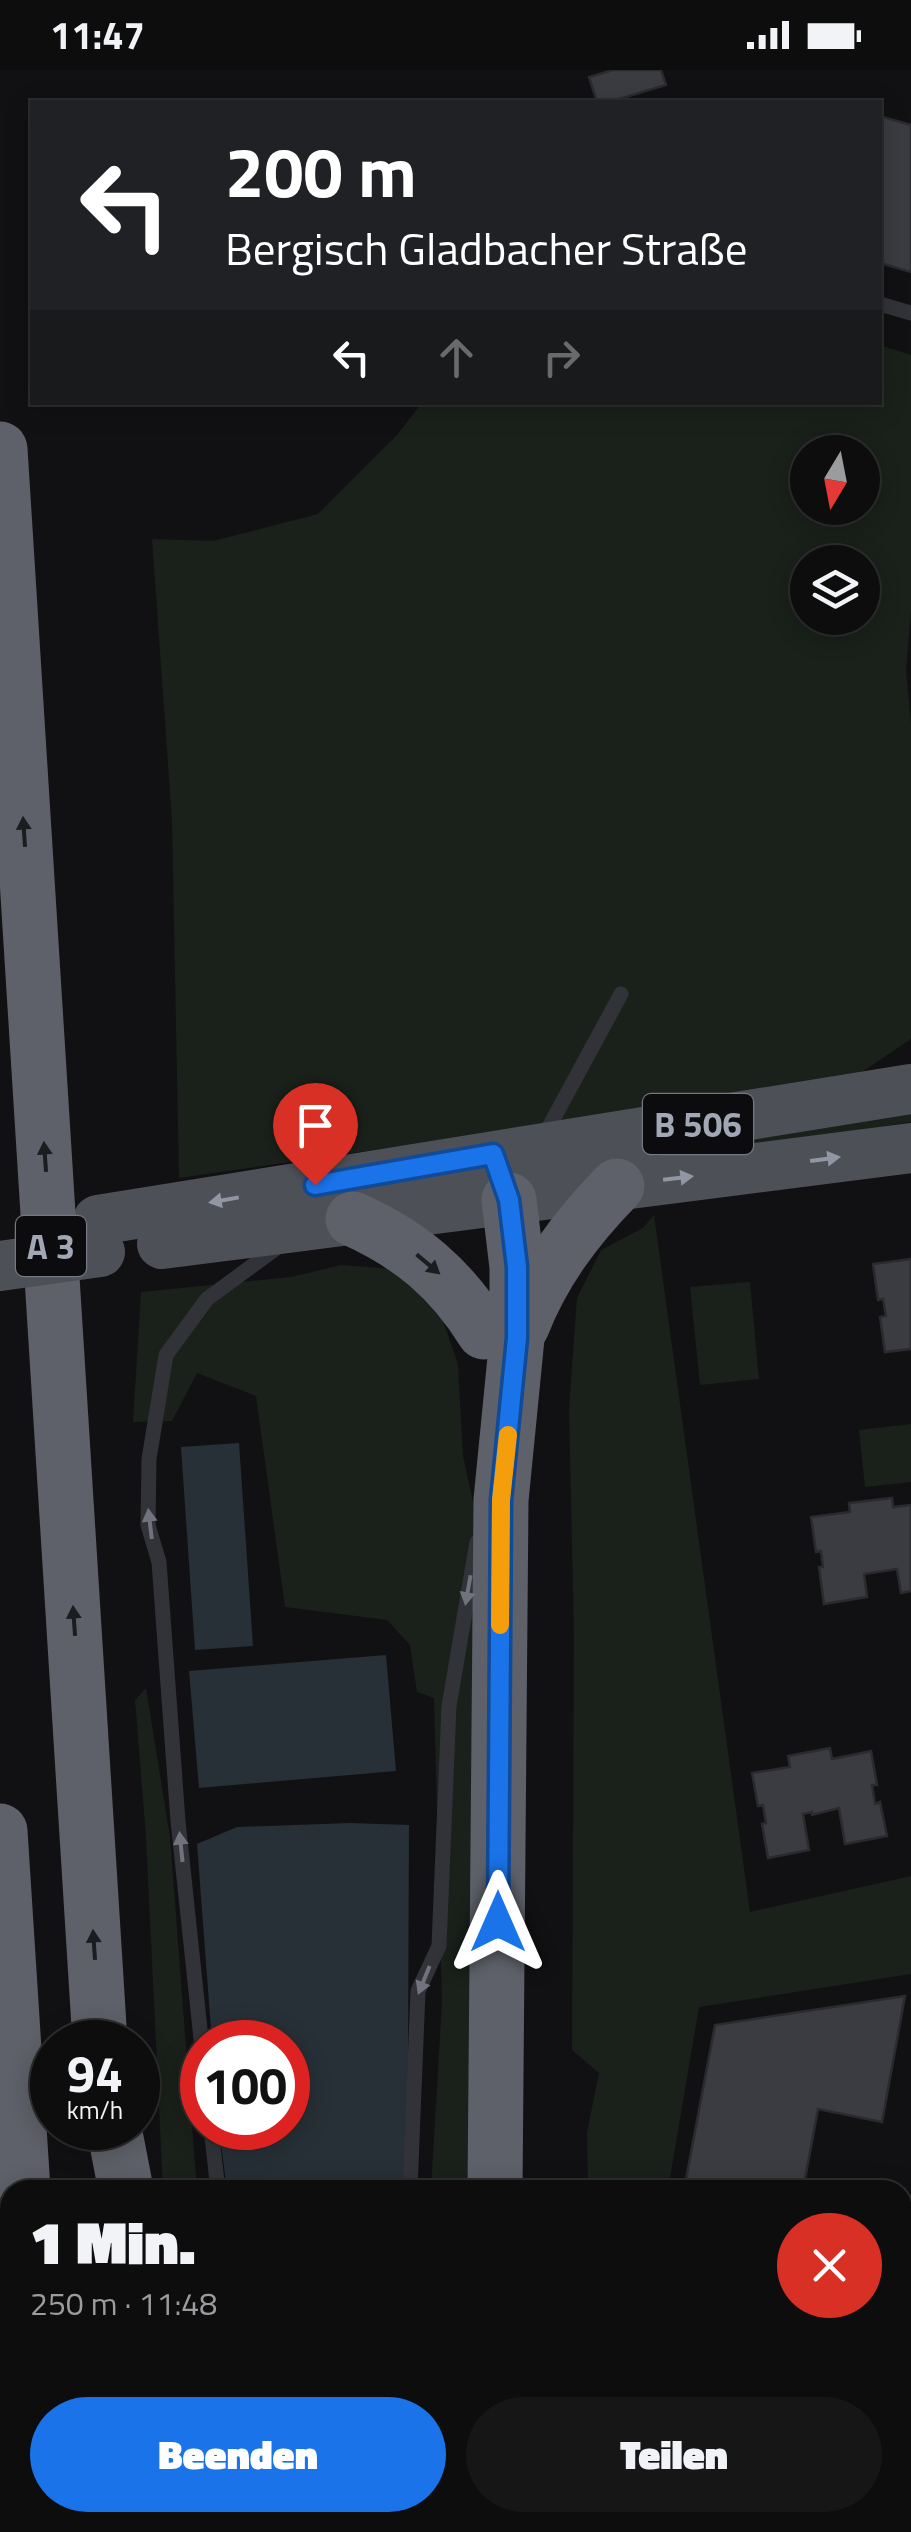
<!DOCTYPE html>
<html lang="de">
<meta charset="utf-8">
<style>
body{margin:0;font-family:"Titillium Web",sans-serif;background:#161617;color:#f1f3f6;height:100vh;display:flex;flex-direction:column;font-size:38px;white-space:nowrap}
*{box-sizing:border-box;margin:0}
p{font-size:32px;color:#9a9c9e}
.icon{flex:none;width:55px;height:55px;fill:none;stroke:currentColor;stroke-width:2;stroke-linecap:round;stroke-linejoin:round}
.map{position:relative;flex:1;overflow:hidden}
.panel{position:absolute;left:0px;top:2110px;width:912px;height:352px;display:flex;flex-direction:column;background:#0d0d0e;border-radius:30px 30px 0 0;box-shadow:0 5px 25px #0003,0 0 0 2px #2d2d2e}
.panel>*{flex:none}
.hud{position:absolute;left:30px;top:30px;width:852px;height:305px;border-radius:0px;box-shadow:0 5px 25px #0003,0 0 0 2px #2d2d2e;background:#202124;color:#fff;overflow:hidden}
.needle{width:65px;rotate:190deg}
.tools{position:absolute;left:790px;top:365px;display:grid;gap:20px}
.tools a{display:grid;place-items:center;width:90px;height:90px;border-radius:50%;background:#0d0d0e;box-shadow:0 5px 25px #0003,0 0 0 2px #2d2d2e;font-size:50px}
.speed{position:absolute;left:30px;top:1950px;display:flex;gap:20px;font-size:50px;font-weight:700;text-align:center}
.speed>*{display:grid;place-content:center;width:130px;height:130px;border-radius:50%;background:#0d0d0e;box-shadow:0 5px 25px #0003,0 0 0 2px #2d2d2e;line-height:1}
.speed small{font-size:25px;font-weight:400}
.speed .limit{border:15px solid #d22;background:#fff;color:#111}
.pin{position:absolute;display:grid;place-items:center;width:85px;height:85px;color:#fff;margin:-102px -42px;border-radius:50% 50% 50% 0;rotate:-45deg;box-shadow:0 0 10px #0007}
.pin .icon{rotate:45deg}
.me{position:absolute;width:110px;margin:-55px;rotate:0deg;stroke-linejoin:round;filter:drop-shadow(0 0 8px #0008)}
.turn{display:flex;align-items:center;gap:35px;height:210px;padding:0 30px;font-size:45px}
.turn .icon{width:130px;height:130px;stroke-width:2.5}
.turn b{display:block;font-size:70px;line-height:85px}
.lanes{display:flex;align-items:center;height:95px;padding:0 30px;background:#0003;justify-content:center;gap:50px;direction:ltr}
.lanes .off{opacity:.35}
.round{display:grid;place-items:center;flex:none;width:105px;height:105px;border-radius:52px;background:#161617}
.overview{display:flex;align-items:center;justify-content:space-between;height:170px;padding:0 30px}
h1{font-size:60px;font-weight:800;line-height:75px}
.cta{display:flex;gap:20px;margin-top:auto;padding:20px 30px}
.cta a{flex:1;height:115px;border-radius:60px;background:#1a73e8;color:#fff;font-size:40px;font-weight:800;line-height:115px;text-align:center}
.cta a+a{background:#161617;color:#f1f3f6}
.status{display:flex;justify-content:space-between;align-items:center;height:70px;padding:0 50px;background:#0d0d0e;direction:ltr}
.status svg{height:28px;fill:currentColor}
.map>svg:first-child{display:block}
.built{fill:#1d1d20}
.green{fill:#19211a;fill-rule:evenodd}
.water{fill:#273037}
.building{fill:#3b3c41;stroke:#2b2b2f;stroke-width:2.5}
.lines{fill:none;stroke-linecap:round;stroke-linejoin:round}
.lane{stroke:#323338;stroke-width:15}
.street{stroke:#323338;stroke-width:30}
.primary{stroke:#4e5057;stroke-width:50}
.highway{stroke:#5e6169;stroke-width:55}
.primary-bridge{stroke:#4e5057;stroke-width:50}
.oneway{fill:#1c1d20}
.oneway2{fill:#9196a2}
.oneway3{fill:#70737d}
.route-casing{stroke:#114b97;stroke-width:25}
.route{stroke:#1a73e8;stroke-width:18}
.slow{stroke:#f59e0b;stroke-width:18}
.labels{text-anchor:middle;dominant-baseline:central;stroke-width:10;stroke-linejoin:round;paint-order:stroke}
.shield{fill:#0c0c0e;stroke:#757883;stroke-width:2.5}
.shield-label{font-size:35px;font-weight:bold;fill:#a2a7b5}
</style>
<div class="status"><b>11:47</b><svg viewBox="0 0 49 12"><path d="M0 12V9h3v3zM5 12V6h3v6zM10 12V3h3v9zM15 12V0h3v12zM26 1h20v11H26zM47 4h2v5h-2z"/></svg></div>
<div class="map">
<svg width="911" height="2462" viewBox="0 0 911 2462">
<rect width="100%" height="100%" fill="#111113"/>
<path class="built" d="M 911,2415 L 911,2462 L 607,2462 L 610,2452 L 902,2452 L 903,2417 Z"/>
<path class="green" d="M 880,275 L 911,285 L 911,541 L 906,601 L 911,653 L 911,969 L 856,1006 L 533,1057 L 179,1108 L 172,751 L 152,469 L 213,471 L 318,444 L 397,365 L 422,333 L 880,332 ZM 808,382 L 862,382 L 862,438 L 808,438 ZM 808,492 L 862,492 L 862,548 L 808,548 Z
M 911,1039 L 911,1052 L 758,1075 L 550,1098 Z
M 654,1145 L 750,1842 L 911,1806 L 911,1904 L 699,1937 L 668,2120 L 588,2120 L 587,2062 L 599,2003 L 572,1980 L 574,1564 L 569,1338 L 577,1228 L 601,1180 L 643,1158 Z
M 341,1195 L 393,1199 L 436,1231 L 458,1294 L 463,1386 L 488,1500 L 479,2120 L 431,2120 L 442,1932 L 434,1628 L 417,1622 L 410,1575 L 387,1550 L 285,1537 L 256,1326 L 197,1303 L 172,1351 L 133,1352 L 141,1222 L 291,1207 Z
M 750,1212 L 759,1309 L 700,1315 L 690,1217 Z
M 911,1354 L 911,1412 L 865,1417 L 859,1360 Z
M 146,1618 L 170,1767 L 197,2120 L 163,2120 L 146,1767 L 135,1630 Z
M 911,2206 L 911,2415 L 903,2417 L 902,2238 Z
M 167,2453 L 283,2453 L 272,2462 L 168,2462 Z
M 462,2453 L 462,2452 L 609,2453 L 607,2462 L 450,2462 Z"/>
<path class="water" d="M 239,1373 L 253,1576 L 195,1580 L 181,1377 Z
M 386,1585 L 396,1701 L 199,1718 L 189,1601 Z
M 350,1753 L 409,1755 L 408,1995 L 403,2120 L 227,2120 L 219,2058 L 288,2058 L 288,1972 L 212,1972 L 197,1774 L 237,1757 Z"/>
<path class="building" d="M 613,0 L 661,0 L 666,15 L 609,32 L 597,32 L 589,7 Z
M 880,46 L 911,55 L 911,202 L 880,193 Z
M 911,1189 L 911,1279 L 885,1282 L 880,1247 L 886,1246 L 883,1229 L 878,1230 L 873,1194 Z
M 892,1428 L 893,1437 L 911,1435 L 911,1521 L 901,1523 L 897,1499 L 864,1504 L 867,1527 L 824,1534 L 819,1497 L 823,1497 L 821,1481 L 816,1482 L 811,1447 L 850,1442 L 849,1433 Z
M 830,1678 L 832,1689 L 871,1681 L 877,1715 L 872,1715 L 875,1734 L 880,1732 L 887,1766 L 845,1774 L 839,1738 L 812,1745 L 812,1742 L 803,1744 L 809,1780 L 768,1788 L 762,1754 L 766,1753 L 763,1735 L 758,1736 L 752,1703 L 790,1697 L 788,1686 Z
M 905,1926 L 882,2052 L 818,2039 L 803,2120 L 684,2120 L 715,1955 Z
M 676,2452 L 752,2452 L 751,2462 L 725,2462 Z
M 752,2453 L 786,2460 L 785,2462 L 751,2462 Z"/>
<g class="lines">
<path class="lane" d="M 880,234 L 911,243
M 544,1066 L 621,924
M 202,1978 L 178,1751 L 159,1492 L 148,1455 L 149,1389 L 166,1285 L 207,1229 L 282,1174
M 211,2058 L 218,2120
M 410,2120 L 418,1921 L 439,1876 L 449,1636 L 477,1472"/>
<path class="street" d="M 827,2462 L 829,2452"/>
<path class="primary" d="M 98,1150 L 911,1019
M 162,1174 L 911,1078"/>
<path class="highway" d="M 0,379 L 100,1972
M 353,1149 C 411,1175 450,1208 484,1262
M 522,1256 C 543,1202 576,1158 617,1116
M 0,1761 L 23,2120
M 114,2058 L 126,2120
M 495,2120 L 501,1430 L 517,1268 L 517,1197 L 509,1130
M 44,2452 L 44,2462
M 130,2452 L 130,2462
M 302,2462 L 314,2452"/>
<path class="primary-bridge" d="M 0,1196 L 100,1182"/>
</g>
<defs><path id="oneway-solid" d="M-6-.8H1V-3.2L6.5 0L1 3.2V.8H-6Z" transform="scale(2.5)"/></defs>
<g class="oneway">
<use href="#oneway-solid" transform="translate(24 762) rotate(-94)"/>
<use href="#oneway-solid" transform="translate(45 1087) rotate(-94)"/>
<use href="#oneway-solid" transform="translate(428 1194) rotate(40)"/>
<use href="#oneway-solid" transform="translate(74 1551) rotate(-94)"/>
<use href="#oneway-solid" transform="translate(94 1875) rotate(-94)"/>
</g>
<g class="oneway2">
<use href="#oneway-solid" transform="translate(825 1089) rotate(-8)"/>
<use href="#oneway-solid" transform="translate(678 1108) rotate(-7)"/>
<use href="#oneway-solid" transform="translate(224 1130) rotate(170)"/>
</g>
<g class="oneway3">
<use href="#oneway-solid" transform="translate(150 1454) rotate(-97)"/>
<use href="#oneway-solid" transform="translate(468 1520) rotate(100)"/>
<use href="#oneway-solid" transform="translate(181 1777) rotate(-96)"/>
<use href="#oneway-solid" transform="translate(424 1910) rotate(112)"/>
</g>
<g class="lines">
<defs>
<path id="route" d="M 315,1115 L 493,1084 L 509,1130 L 517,1197 L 517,1268 L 501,1430 L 498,1852"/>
</defs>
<use href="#route" class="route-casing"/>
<use href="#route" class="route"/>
<path class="slow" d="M 500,1555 L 501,1430 L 508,1365"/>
</g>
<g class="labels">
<g class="shield">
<rect x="643" y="1024" width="110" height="60" rx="8"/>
<rect x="16" y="1146" width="70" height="60" rx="8"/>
</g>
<g class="shield-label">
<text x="698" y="1054">B 506</text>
<text x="51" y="1176">A 3</text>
</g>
</g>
</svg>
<div class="tools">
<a><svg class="needle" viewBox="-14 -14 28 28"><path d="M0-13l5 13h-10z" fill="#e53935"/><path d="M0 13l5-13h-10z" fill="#9a9c9e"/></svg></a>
<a><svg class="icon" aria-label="layers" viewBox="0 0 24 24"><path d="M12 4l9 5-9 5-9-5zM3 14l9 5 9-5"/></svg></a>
</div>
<div class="speed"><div>94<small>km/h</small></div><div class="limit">100</div></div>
<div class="pin" style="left:315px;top:1115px;background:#d93025"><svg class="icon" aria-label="arrive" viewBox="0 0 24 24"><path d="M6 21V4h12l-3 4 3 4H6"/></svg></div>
<svg class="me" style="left:498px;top:1852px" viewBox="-20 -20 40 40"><path d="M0-17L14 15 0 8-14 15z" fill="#1a73e8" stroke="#fff" stroke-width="4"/></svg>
<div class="hud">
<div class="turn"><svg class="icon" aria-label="left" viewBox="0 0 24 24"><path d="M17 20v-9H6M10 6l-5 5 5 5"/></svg><div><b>200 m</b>Bergisch Gladbacher Straße</div></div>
<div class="lanes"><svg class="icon" aria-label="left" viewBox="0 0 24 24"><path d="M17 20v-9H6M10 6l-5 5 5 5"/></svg><svg class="icon off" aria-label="ahead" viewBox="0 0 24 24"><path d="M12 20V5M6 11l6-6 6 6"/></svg><svg class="icon off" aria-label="right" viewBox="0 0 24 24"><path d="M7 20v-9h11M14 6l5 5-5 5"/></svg></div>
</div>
<section class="panel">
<div class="overview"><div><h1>1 Min.</h1><p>250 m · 11:48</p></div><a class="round" style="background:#d93025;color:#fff"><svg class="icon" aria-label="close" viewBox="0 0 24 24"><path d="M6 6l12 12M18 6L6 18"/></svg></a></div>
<div class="cta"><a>Beenden</a><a>Teilen</a></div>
</section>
</div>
